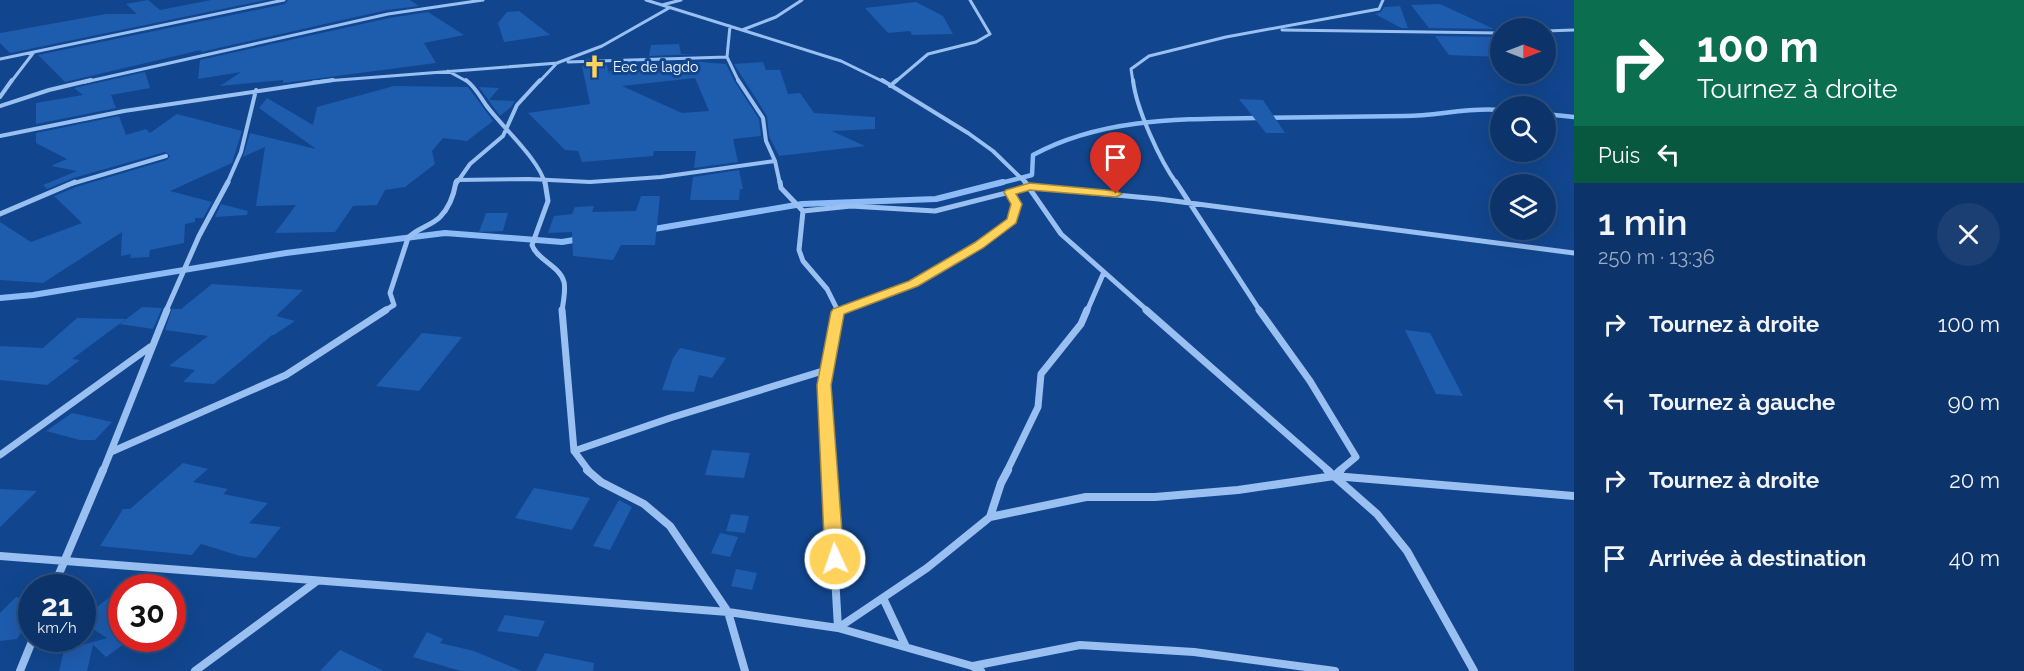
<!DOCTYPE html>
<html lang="fr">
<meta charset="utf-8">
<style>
body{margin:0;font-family:Raleway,sans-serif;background:#1b3f72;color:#f1f3f6;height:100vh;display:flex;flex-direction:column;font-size:22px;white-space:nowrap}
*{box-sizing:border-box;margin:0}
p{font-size:20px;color:#9aaac1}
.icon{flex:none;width:33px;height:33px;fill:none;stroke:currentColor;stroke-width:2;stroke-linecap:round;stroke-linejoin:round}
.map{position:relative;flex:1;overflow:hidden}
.side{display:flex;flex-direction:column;background:#0d346a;width:450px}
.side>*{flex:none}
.banner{background:#0b6e4f;color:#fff;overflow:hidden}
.needle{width:39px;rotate:90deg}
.fabs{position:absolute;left:1490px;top:18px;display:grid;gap:12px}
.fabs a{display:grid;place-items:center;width:66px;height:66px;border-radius:50%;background:#0d346a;box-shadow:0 6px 24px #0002,0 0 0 2px #2d4f7e;font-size:30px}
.speed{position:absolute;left:18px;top:574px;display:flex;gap:12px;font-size:30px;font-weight:700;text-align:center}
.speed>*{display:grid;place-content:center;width:78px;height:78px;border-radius:50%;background:#0d346a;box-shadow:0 6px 24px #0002,0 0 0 2px #2d4f7e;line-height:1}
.speed small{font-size:15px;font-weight:400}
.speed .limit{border:9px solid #d22;background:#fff;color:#111}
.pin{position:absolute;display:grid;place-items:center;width:51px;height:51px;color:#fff;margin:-62px -26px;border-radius:50% 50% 50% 0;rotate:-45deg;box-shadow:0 0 6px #0007}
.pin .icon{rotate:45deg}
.me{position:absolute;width:66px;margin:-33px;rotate:357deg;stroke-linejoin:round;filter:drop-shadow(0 0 4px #0008)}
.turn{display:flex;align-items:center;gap:21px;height:126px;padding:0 24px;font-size:27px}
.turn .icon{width:78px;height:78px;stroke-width:2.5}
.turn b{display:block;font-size:42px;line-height:51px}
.then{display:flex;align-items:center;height:57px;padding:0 24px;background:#0003;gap:12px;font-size:22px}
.round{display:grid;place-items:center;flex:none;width:63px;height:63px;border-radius:32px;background:#1b3f72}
.summary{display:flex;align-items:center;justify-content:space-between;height:102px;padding:0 24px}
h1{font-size:36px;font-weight:600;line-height:45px}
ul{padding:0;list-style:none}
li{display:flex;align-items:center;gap:18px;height:78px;padding:0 24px}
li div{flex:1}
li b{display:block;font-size:22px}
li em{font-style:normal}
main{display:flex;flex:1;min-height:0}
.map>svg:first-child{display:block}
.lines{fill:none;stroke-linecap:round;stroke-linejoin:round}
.stream-far1{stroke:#8cbbf6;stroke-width:4.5}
.stream{stroke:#8cbbf6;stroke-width:6}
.building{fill:#1e5cae;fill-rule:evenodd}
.street-far4{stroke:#9ac0f2;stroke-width:3}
.street-far3{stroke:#9ac0f2;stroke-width:4}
.street-far2{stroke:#9ac0f2;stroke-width:5}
.street-far1{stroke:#9ac0f2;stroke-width:7}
.street{stroke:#9ac0f2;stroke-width:8}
.route{fill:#ffd25b;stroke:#a6883b;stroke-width:1.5}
.labels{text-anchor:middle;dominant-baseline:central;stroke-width:6;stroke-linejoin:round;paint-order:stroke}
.far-poi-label{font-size:14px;fill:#fff;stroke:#11468e;text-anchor:start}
</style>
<main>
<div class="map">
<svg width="1574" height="671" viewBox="0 0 1574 671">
<rect width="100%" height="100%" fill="#11468e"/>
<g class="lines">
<path class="stream-far1" d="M 1545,114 L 1574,117
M 997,184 L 1032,175 L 1033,155 C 1101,118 1180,119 1255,118 C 1305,117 1355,117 1405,116 C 1437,116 1468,107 1500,110"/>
<path class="stream" d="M 648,230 L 802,204 L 936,199 L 1003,182
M 0,298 L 33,295 L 286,253 L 445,233 L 562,242 L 580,239"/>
</g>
<path class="building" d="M 148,0 L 160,10 L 211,0 L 266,0 L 10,53 L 0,43 L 0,33 L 106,14 L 137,14 L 126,4 Z
M 288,0 L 410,0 L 419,6 L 387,10 L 201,52 L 201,50 L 65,82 L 38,55 L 285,4 Z
M 916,2 L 943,16 L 953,34 L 912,35 L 910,31 L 888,33 L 865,8 Z
M 1440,4 L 1494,29 L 1429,28 L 1411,5 Z
M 1400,6 L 1408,28 L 1401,28 L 1375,14 L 1381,12 L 1384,7 Z
M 519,11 L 550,35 L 504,42 L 498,23 L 507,12 Z
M 428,12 L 464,35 L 424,43 L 436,63 L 283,83 L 283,80 L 220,86 L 241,72 L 198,79 L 200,60 L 389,18 Z
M 1435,36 L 1500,37 L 1500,57 L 1449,55 Z
M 679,44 L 681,54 L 699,54 L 649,56 L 651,45 Z
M 701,62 L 726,64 L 735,82 L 759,119 L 761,136 L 733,139 L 738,162 L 694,168 L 696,151 L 654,151 L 653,156 L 582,162 L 578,151 L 565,150 L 528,113 L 590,104 L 582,66 L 607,65 L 610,79 L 609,71 L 647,66 L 647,63 ZM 695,78 L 709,111 L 682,113 L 622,86 Z
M 763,62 L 766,70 L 780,70 L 788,94 L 800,93 L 814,113 L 875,117 L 875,129 L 832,131 L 865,146 L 779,156 L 769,136 L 767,116 L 734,64 Z
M 145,72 L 150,88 L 111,95 L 116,108 L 36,124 L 36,103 L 83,95 L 74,88 Z
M 394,86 L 468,87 L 493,121 L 467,141 L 443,138 L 432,151 L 435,164 L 405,187 L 385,190 L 377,205 L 353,206 L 335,232 L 275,233 L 296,205 L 256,206 L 265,147 L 243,157 L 250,133 L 316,149 L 259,108 L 267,98 L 313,125 L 317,107 Z
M 479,87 L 499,88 L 489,100 L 515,101 L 511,107 L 500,116 Z
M 1239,99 L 1263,100 L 1285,133 L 1266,133 Z
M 177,114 L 242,131 L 232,163 L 170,191 L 212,202 L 203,218 L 195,218 L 195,222 L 185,224 L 184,243 L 150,250 L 149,257 L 130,258 L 131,254 L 121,256 L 122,232 L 43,283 L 0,280 L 0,222 L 31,242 L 82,223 L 54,196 L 76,187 L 167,160 L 170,156 L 165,152 L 73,178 L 47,189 L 43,185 L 77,171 L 51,166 L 67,159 L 36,143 L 36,133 L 119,116 L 126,135 L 146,129 L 150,133 Z
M 739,170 L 743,189 L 740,189 L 739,200 L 690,200 L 693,177 Z
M 641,196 L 660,196 L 655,245 L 621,245 L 613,260 L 573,256 L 572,232 L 548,233 L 554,216 L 572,214 L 575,207 L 594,206 L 592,212 L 636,211 Z
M 221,204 L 248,211 L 247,215 L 215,217 Z
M 486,213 L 508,213 L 503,231 L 479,232 Z
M 212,284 L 303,290 L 276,316 L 295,321 L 274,335 L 272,335 L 214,384 L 183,382 L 195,370 L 169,366 L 208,336 L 165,330 L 172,309 L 181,309 Z
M 142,307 L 162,308 L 153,329 L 120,324 Z
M 77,318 L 126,319 L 72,359 L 80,360 L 47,385 L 0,380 L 0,346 L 43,348 Z
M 1405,330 L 1430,333 L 1463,396 L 1436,394 Z
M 422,333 L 462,337 L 419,391 L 376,386 Z
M 680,348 L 726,358 L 712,378 L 699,375 L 694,392 L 662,390 L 673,358 Z
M 72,413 L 112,422 L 95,440 L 80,440 L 46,431 Z
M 712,450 L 750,453 L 744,478 L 705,475 Z
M 183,463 L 208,469 L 193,482 L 228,489 L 223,494 L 268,503 L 249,523 L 281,527 L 256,558 L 240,556 L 201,544 L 192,555 L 100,546 L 123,509 L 130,509 Z
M 534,488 L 590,498 L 572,530 L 515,518 Z
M 0,489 L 37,491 L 0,527 Z
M 619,500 L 632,507 L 610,550 L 593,546 Z
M 731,514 L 749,516 L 745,533 L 726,531 Z
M 720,533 L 738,537 L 730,557 L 711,553 Z
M 736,569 L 757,573 L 752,590 L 731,586 Z
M 122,588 L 122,639 L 131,639 L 106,657 L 93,645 L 87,671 L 59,671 L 64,650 L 107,638 L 82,622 L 82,618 Z
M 16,597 L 32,600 L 32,614 L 17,639 L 0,641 L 0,613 Z
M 505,615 L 545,621 L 538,637 L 497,631 Z
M 427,632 L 443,639 L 440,643 L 474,651 L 522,671 L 461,671 L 413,657 Z
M 340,650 L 384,671 L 320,671 Z
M 545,653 L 594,663 L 593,671 L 536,671 Z"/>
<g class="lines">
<path class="street-far4" d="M 646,0 L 841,61 L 884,82
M 662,5 L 681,0
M 730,26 L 727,57 L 739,82
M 742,30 L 776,17 L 802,0
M 1282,30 L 1500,33
M 1545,31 L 1574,30
M 0,59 L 284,0
M 568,62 L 727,57
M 448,71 L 468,82
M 11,82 L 34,52
M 85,82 L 388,14 L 483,0
M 313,82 L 558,63
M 539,82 L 557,63 L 602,46 L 669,8
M 895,82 L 928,54 L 976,42 L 990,34 L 970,0
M 1133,82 L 1131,69 L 1149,56 L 1226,37 L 1379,9 L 1383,0"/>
<path class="street-far3" d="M 466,80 C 476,88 479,95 486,105 C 501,126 540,160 545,184
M 738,80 L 763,118 L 766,141 L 775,161 L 780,184
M 882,80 L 968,133 L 993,151 L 1027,184
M 1133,80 C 1136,108 1160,161 1177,184
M 890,86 L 897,80
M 0,97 L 12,80
M 0,106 L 49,90 L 91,80
M 0,136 L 124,111 L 333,80
M 457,180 L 529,179 L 590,182 L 661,177 L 775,161
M 71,184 L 166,156
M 227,184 L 241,152 L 256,90
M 456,184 L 470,164 L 503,136 L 517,105 L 540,80"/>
<path class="street-far2" d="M 545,182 L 548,201 L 532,245 C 537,260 560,266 564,282 C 566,290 563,303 562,311
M 780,182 L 781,188 L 803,211 L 799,250 L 803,261 L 827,289 L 838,311
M 1025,182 L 1061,234 L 1148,311
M 1176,182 L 1260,311
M 803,211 L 851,206 L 935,211 L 1030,187 L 1159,199 L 1574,253
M 0,214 L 75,182
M 166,311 L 199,236 L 228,182
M 384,311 L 394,305 L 390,293 L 408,238 C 417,228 431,226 440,217 C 449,208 454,194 456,182
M 840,311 L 913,284 L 978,245 L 1012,220 L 1016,204 L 1010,192
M 1087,311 L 1104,272"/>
<path class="street-far1" d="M 562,310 L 574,451 L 589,471
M 1146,310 L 1329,471
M 1259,310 L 1310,381 L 1356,457 L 1339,471
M 838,312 L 844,310
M 574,451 L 670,418 L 826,370
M 111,452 L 286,375 L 386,310
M 0,455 L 150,347
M 103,471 L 167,310
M 829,471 L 824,385 L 837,310
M 1007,471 L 1038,407 L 1041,374 L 1081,324 L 1087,310"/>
<path class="street" d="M 587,470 L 601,482 L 644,504 L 670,526 L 728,612 L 745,671
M 829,470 L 838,628 L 927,568 L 990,517 L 1001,483 L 1008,470
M 1327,470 L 1377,514 L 1407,551 L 1474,671
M 1334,476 L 1341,470
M 990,517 L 1086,497 L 1155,497 L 1238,490 L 1334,476 L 1574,496
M 0,556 L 728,612 L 838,628 L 972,666 L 981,671
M 53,588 L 103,470
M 883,598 L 906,647
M 973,666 L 1080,645 L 1194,652 L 1335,671
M 20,671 L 33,639
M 195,671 L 317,581"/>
</g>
<path class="route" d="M 1030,183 L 1116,191 L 1122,194 L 1116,197 L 1030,190 L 1016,194 L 1022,204 L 1016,223 L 983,248 L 918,286 L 844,314 L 831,385 L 844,559 L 841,564 L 835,566 L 828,564 L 825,559 L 817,385 L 831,312 L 833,309 L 909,281 L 974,243 L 1007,219 L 1011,204 L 1004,192 L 1006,190 Z"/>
<defs>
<symbol id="church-bare" viewBox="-9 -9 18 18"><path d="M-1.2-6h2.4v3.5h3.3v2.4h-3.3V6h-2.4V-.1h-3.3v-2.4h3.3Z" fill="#ffd25b" stroke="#11468e" stroke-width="2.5" paint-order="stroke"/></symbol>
</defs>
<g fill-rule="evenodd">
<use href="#church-bare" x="578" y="50" width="33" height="33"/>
</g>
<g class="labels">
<g class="far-poi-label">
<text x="613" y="67">Eec de lagdo</text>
</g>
</g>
</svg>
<div class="fabs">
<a><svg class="needle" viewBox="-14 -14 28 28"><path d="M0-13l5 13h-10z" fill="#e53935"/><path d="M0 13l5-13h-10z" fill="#9aaac1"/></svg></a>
<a><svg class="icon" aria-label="search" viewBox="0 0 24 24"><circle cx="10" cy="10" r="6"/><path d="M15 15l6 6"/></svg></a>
<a><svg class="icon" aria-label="layers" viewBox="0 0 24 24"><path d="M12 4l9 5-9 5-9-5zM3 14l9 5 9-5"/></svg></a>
</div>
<div class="speed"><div>21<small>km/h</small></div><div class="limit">30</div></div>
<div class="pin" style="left:1116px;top:194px;background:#d93025"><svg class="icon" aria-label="arrive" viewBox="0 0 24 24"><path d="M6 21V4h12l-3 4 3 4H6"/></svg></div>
<svg class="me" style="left:835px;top:559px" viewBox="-20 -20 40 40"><circle r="17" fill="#ffd25b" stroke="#fff" stroke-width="3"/><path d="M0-11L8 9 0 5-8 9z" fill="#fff"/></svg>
</div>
<section class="side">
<div class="banner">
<div class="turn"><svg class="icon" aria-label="right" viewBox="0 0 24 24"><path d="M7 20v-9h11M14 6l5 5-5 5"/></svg><div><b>100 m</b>Tournez à droite</div></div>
<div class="then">Puis<svg class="icon" aria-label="left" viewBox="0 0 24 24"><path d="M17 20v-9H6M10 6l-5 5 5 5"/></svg></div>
</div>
<div class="summary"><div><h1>1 min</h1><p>250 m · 13:36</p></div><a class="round"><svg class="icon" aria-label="close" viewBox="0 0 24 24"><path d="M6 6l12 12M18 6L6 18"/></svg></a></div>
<ul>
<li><svg class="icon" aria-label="right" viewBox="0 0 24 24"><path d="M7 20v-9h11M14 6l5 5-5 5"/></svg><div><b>Tournez à droite</b></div><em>100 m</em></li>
<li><svg class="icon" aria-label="left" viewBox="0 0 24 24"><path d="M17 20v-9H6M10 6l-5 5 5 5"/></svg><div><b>Tournez à gauche</b></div><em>90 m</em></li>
<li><svg class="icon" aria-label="right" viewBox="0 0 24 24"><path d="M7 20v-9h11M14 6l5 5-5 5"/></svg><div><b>Tournez à droite</b></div><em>20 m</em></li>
<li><svg class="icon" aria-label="arrive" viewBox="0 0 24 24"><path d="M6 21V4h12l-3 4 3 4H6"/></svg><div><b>Arrivée à destination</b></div><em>40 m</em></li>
</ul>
</section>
</main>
